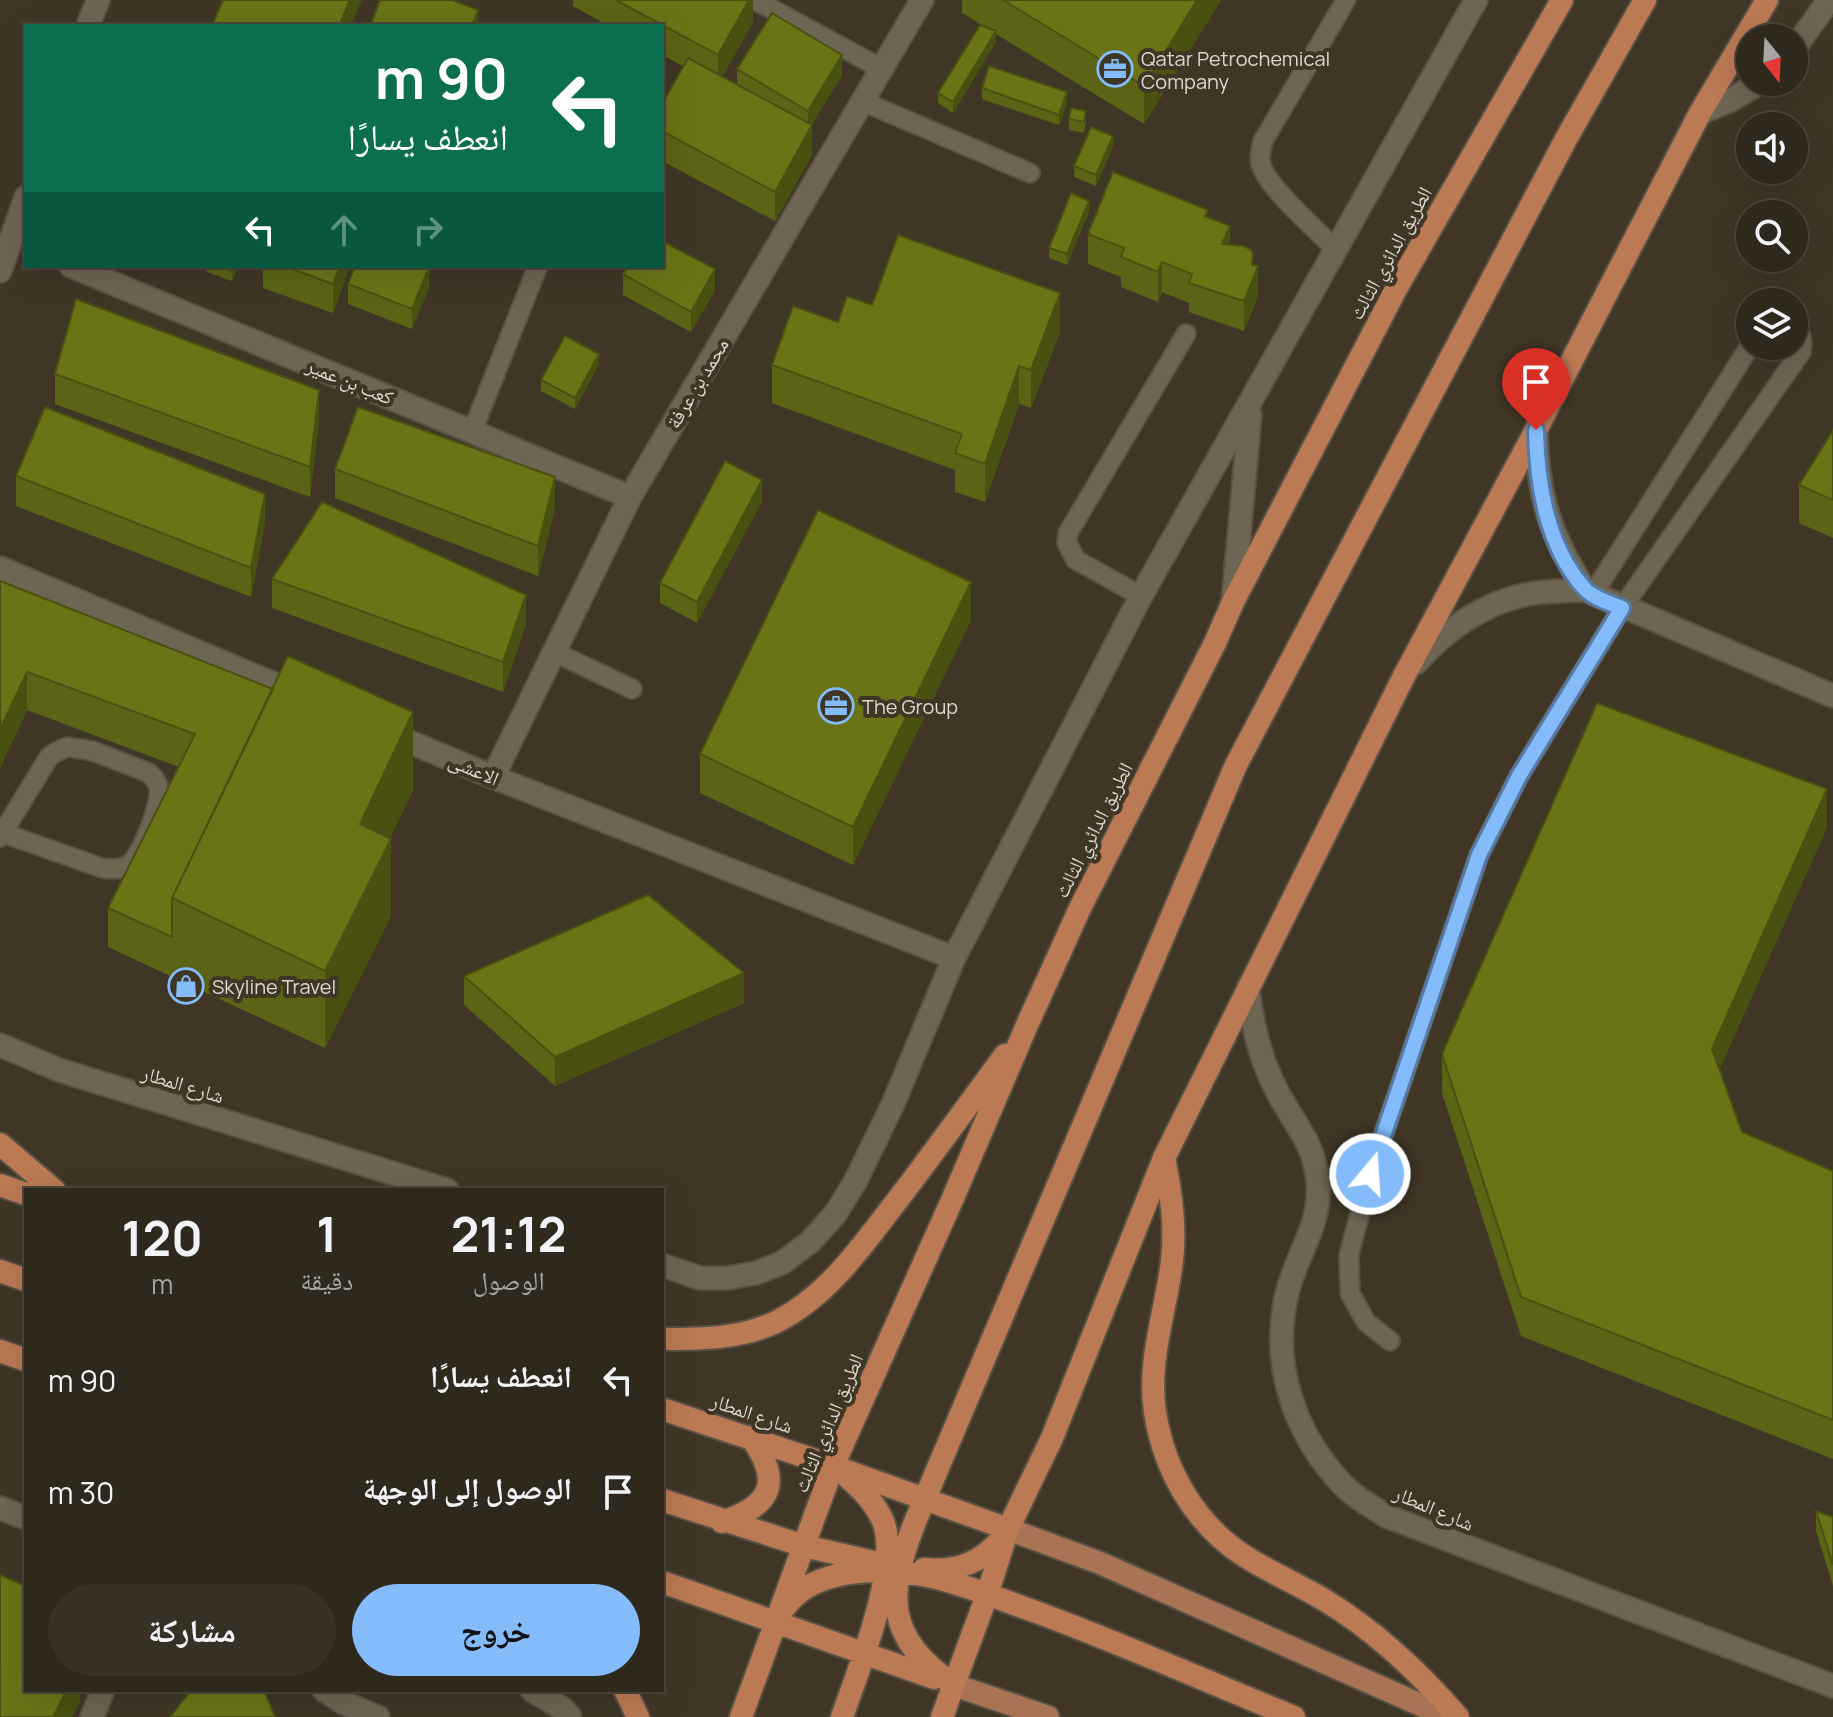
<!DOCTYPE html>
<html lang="ar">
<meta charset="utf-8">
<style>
body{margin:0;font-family:Manrope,"Noto Naskh Arabic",sans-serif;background:#373025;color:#f1f3f6;direction:rtl;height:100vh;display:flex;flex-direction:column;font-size:30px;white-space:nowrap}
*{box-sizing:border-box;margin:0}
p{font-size:26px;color:#a7a6a3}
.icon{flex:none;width:44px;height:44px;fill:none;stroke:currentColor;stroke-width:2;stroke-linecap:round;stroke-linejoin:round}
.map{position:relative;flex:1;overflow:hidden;direction:ltr}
.side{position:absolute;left:24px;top:1188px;width:640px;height:504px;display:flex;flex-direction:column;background:#2f281c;border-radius:0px;box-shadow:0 8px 32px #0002,0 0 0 2px #4a443b;direction:rtl}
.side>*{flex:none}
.top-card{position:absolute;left:24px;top:24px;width:640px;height:244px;border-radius:0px;box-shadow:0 8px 32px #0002,0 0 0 2px #4a443b;direction:rtl;background:#0b6e4f;color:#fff;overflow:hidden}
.needle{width:52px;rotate:162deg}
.fabs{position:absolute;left:1736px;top:24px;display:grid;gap:16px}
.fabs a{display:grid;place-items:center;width:72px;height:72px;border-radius:50%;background:#2f281c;box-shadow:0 8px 32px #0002,0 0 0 2px #4a443b;font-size:40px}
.pin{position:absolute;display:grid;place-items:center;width:68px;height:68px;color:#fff;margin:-82px -34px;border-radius:50% 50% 50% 0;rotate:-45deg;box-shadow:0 0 8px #0007}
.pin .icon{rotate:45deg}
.me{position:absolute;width:88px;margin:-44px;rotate:18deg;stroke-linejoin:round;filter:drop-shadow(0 0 6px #0008)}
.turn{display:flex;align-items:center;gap:28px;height:168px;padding:0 24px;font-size:36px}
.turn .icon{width:104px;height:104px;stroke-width:2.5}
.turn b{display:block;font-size:56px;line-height:68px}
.lanes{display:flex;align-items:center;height:76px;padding:0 24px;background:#0003;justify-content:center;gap:40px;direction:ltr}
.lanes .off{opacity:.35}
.eta{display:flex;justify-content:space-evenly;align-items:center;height:136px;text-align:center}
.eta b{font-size:48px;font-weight:700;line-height:56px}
.primary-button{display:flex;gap:16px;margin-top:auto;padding:16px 24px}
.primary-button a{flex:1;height:92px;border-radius:48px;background:#84bcfb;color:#111;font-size:32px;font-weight:700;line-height:92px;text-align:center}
.primary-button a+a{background:#373025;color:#f1f3f6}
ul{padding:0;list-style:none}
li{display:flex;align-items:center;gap:24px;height:112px;padding:0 24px}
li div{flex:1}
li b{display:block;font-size:30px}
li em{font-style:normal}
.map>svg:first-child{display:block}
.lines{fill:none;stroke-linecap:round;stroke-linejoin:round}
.service-casing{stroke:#595144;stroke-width:22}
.minor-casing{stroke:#595144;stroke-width:26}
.primary-casing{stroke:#595144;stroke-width:26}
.trunk-casing{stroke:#595144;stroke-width:26}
.service{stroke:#6e6553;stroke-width:18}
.minor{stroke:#6e6553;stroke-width:22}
.primary{stroke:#a87454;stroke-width:22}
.trunk{stroke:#bb7954;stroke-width:22}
.wall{fill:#5b6414}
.shaded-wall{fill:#4a5110}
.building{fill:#6a7417;stroke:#4a5110;stroke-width:2}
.route-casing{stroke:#567aa3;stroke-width:20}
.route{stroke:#84bcfb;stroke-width:14}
.labels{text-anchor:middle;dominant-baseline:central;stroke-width:8;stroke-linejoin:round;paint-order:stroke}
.poi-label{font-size:20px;fill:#ddd8ce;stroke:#3f3626;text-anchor:start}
.street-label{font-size:20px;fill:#ddd8ce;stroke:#3f3626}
</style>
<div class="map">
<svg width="1833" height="1717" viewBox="0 0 1833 1717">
<rect width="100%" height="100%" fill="#3f3626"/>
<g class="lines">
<defs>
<path id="service" d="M 755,0 L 882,69
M 864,102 L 1030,173
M 1336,250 C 1318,231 1268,188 1261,165 C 1259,157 1261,149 1263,141 L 1346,0
M 472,432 L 538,266
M 1593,594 L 1750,346
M 1141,596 L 1076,560 L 1067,543 L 1068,533 L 1186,334
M 554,652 L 632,689
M 0,837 L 49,757 L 56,752 L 67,747 L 93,751 L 149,773 C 154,778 158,782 159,789 C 160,806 142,856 128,865 C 120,870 111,869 102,868 L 3,833
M 1390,1341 L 1366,1322 L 1350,1293 L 1349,1255 L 1370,1174 L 1479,855 L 1519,776 L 1622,608 L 1801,352 C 1803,342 1803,333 1794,326"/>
<path id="minor" d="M 88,26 L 98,0
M 1794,49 L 1829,0
M 1700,113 L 1731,100 L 1761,82
M 71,266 L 630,497
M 0,271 L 26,197
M 1536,430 C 1538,497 1549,533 1585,590 L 1833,696
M 0,568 L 300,695
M 1233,602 L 1250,415
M 1416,663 C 1447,628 1488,600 1534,593 C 1551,591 1568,591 1585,590
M 386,732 L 493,777 L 954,958
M 493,777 L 630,497 L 922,0
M 1248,988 C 1252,1025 1260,1060 1278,1093 C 1291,1118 1310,1139 1316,1169 C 1327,1222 1296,1250 1286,1298 C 1271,1368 1296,1438 1346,1488 C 1357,1499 1373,1507 1386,1516 L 1833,1686
M 0,1045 L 59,1070 L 447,1190
M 662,1265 L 700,1278 L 728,1278 L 756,1273 L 782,1263 L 811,1241 L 836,1213 L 855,1182 L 893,1104 L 954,958 L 1141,596 L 1476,0
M 0,1508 L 26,1518
M 324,1690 L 344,1703 L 378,1717
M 532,1690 L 563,1709 L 570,1717
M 92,1717 L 103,1690"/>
<path id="primary" d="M 1008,1529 L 1100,1563 L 1448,1717
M 954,1685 L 1048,1717"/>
<path id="trunk" d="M 0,1144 L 54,1190
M 1164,1158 C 1171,1193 1176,1226 1172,1261 C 1166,1311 1147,1361 1155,1412 C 1164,1470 1195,1525 1246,1557 C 1271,1573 1300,1585 1326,1601 C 1377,1632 1419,1672 1458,1717
M 0,1185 L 26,1194
M 0,1271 L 26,1280
M 662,1339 C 701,1339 740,1339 776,1322 C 828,1296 861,1247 896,1202 C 933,1154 969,1104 1005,1055
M 0,1351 L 26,1360
M 662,1409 L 833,1466 L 1008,1529
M 662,1500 L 804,1546 L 878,1563
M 722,1522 C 773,1505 782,1482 751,1437
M 924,1569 C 957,1572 982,1563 1003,1537
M 662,1582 L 934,1678
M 785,1607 C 815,1565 887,1567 932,1577 C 967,1585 1002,1600 1036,1612 C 1123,1644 1208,1682 1294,1717
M 954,1685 C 885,1637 886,1596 915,1522 L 1236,765 L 1566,139 L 1645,0
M 625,1690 L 638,1717
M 741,1717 L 833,1466 L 953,1198 L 1027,1025 L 1081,906 L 1215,643 L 1233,602 L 1396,289 L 1562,0
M 842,1717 C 858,1670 901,1567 883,1521 C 874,1501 860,1488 844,1474
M 942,1717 L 987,1595 L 1008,1529 L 1052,1438 L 1164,1158 L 1403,678 L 1536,430 L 1700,113 L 1767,0"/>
</defs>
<use href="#service" class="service-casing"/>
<use href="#minor" class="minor-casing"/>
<use href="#primary" class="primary-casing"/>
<use href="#trunk" class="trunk-casing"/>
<use href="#service" class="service"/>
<use href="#minor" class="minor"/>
<use href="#primary" class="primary"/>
<use href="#trunk" class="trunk"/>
</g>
<path class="wall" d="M 573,0 L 753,0 L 753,22 L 722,77 L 737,85 L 737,69 L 842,75 L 811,125 L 812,155 L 775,221 L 662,161 L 662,131 L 683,66 L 662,55 L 662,26 L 609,26 L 573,6 Z
M 962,0 L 1221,0 L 1144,124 L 996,34 L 996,42 L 953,113 L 938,103 L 938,93 L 986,27 L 962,13 Z
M 982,88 L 1067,103 L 1059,125 L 982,99 Z
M 1069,119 L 1086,121 L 1084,133 L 1069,130 Z
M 1113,146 L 1096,186 L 1074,177 L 1074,166 Z
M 1089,211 L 1067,265 L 1049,258 L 1049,248 Z
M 1208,217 L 1230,245 L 1253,265 L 1258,296 L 1244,331 L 1189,312 L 1189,303 L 1162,292 L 1158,302 L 1121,287 L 1121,277 L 1088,264 L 1088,234 Z
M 207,266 L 238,266 L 232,281 L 207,272 Z
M 263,266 L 350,266 L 333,313 L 263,288 Z
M 355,266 L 432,266 L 429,274 L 429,287 L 412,329 L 348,304 L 348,284 Z
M 623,274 L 715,290 L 691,332 L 623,295 Z
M 872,305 L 1060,332 L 1031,408 L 1019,404 L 985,502 L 955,492 L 955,470 L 772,403 L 772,365 Z
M 599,364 L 575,409 L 541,391 L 541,380 Z
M 55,374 L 319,420 L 310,497 L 55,404 Z
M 1833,430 L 1833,538 L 1799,523 L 1799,485 Z
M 335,469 L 555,507 L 538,576 L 335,498 Z
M 16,476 L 265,523 L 251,597 L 16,506 Z
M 762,501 L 697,623 L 660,603 L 660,583 Z
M 272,579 L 526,624 L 503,692 L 272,608 Z
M 0,581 L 413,790 L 390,838 L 391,916 L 325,1048 L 108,947 L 108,908 L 179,767 L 27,710 L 0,768 Z
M 971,620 L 853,865 L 700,793 L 700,754 Z
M 1827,827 L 1719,1070 L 1742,1132 L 1833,1171 L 1833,1459 L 1521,1336 L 1442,1093 L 1442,1054 Z
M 464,976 L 744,1003 L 555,1086 L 464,1005 Z
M 1816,1511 L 1833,1517 L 1833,1586 L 1816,1531 Z"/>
<path class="shaded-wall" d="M 350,0 L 361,0 L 361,2 L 351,26 L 339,26 Z
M 749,0 L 753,0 L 753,22 L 718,85 L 718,55 Z
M 1197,0 L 1221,0 L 1144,124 L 1144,86 Z
M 478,10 L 478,26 L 472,26 Z
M 996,31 L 996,42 L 953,113 L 953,102 Z
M 842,55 L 842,75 L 808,131 L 808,111 Z
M 1067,92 L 1067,103 L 1059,125 L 1059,115 Z
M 812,125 L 812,155 L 775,221 L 775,192 Z
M 1113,136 L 1113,146 L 1096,186 L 1096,175 Z
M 1089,201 L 1089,211 L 1067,265 L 1067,254 Z
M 1230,226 L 1230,255 L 1222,244 Z
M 1162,262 L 1162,292 L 1158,302 L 1158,272 Z
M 234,266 L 238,266 L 232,281 L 232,271 Z
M 340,266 L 350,266 L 333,313 L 333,284 Z
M 424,266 L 432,266 L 429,274 L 429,287 L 412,329 L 412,309 Z
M 1258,266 L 1258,296 L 1244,331 L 1244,301 Z
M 715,269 L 715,290 L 691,332 L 691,312 Z
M 1060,293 L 1060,332 L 1031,408 L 1031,370 Z
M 599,354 L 599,364 L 575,409 L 575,398 Z
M 1019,366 L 1019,404 L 985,502 L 985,464 Z
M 319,390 L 319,420 L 310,497 L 310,467 Z
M 555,477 L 555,507 L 538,576 L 538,546 Z
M 762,480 L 762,501 L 697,623 L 697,602 Z
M 265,494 L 265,523 L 251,597 L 251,568 Z
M 971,582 L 971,620 L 853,865 L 853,827 Z
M 526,595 L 526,624 L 503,692 L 503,662 Z
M 27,672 L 27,710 L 0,768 L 0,729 Z
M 413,712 L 413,790 L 362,897 L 391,839 L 391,916 L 325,1048 L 325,971 L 360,824 Z
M 1827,789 L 1827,827 L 1712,1087 L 1712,1049 Z
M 744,973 L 744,1003 L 555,1086 L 555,1057 Z
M 67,1690 L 80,1690 L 80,1702 L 72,1717 L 53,1717 Z"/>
<path class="building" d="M 223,0 L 350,0 L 339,26 L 212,26 Z
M 380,0 L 452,0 L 478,10 L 472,26 L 377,26 L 371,24 Z
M 616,0 L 749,0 L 718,55 Z
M 1003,0 L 1197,0 L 1144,86 Z
M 772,13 L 842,55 L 808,111 L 737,69 Z
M 980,25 L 996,31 L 953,102 L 938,93 Z
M 688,58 L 812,125 L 775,192 L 662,131 L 662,104 Z
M 989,66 L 1067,92 L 1059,115 L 982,88 Z
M 1071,108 L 1086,111 L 1084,122 L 1069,119 Z
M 1091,127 L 1113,136 L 1096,175 L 1074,166 Z
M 1113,172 L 1208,210 L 1205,216 L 1230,226 L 1222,244 L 1244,246 L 1250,249 L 1253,253 L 1252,265 L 1258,266 L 1244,301 L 1189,283 L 1192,274 L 1162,262 L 1158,272 L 1121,257 L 1124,248 L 1088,234 Z
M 1071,193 L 1089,201 L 1067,254 L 1049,248 Z
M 898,235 L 1060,293 L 1031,370 L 1019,366 L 985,464 L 955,453 L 962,434 L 772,365 L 793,306 L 838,322 L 847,296 L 872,305 Z
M 662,241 L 715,269 L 691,312 L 623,274 L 628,266 L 662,266 Z
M 218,266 L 234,266 L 232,271 Z
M 284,266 L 340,266 L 333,284 Z
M 355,266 L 427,266 L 429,267 L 412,309 L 348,284 Z
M 76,299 L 319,390 L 310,467 L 55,374 Z
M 565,336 L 599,354 L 575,398 L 541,380 Z
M 45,407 L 265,494 L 251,568 L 16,476 Z
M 358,407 L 555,477 L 538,546 L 335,469 Z
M 1833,430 L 1833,500 L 1799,485 Z
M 725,461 L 762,480 L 697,602 L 660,583 Z
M 322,502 L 526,595 L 503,662 L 272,579 Z
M 818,510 L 971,582 L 853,827 L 700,754 Z
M 0,581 L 273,689 L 172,898 L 172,937 L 108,908 L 195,734 L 27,672 L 0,729 Z
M 288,656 L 413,712 L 360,824 L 391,839 L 325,971 L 172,898 Z
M 1597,703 L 1827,789 L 1712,1049 L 1742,1132 L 1833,1171 L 1833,1420 L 1521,1297 L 1442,1054 Z
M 648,895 L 744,973 L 555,1057 L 464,976 Z
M 1816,1511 L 1833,1517 L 1833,1565 Z
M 0,1575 L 26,1586 L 26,1690 L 67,1690 L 53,1717 L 0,1717 Z
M 191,1690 L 264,1690 L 275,1717 L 170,1717 Z"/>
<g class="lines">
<defs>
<path id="route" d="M 1370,1174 L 1479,855 L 1519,776 L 1622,608 C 1611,603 1592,598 1584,588 C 1546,545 1537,484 1536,430"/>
</defs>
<use href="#route" class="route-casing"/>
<use href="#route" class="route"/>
</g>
<defs>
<symbol id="office-ring" viewBox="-11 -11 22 22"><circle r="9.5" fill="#3f3626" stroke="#84bcfb" stroke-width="1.5"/><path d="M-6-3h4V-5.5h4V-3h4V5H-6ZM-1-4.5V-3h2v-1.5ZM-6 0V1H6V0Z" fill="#84bcfb"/></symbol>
<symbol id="shop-ring" viewBox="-11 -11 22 22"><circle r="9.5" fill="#3f3626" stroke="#84bcfb" stroke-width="1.5"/><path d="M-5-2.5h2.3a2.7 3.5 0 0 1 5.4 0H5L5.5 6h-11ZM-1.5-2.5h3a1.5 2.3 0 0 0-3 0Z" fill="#84bcfb"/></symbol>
</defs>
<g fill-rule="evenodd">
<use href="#office-ring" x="1095" y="49" width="40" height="40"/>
<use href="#office-ring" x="816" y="686" width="40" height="40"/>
<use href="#shop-ring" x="166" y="966" width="40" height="40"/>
</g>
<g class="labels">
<g class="poi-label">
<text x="1141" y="58">Qatar Petrochemical<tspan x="1141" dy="23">Company</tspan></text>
<text x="862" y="706">The Group</text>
<text x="212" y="986">Skyline Travel</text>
</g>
<g class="street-label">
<text transform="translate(1390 253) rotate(-61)">الطريق الدائري الثالث</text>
<text transform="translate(350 381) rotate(22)">كعب بن عمير</text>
<text transform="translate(697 383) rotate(-59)">محمد بن عرفة</text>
<text transform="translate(474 769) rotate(23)">الاعشى</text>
<text transform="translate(1093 830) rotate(-63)">الطريق الدائري الثالث</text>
<text transform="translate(183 1084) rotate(17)">شارع المطار</text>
<text transform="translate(752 1413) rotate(19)">شارع المطار</text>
<text transform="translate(828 1423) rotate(-67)">الطريق الدائري الثالث</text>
<text transform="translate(1434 1508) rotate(23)">شارع المطار</text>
</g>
</g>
</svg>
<div class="fabs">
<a><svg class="needle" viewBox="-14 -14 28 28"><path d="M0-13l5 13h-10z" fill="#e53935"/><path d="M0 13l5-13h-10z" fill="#a7a6a3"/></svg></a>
<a><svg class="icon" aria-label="sound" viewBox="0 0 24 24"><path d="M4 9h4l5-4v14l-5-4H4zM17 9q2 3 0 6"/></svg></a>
<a><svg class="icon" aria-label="search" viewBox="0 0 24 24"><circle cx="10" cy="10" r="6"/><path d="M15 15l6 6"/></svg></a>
<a><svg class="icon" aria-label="layers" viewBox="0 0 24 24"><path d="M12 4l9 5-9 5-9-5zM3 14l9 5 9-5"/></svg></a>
</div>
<div class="pin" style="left:1536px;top:430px;background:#d93025"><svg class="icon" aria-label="arrive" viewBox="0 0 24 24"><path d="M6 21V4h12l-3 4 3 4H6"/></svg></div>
<svg class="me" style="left:1370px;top:1174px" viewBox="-20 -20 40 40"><circle r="17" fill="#84bcfb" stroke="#fff" stroke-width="3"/><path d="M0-11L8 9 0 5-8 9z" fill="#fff"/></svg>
<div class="top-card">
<div class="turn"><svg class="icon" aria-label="left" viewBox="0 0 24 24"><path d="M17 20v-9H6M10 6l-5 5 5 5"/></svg><div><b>90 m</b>انعطف يسارًا</div></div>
<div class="lanes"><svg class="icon" aria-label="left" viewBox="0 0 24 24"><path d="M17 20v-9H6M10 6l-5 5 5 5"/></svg><svg class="icon off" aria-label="ahead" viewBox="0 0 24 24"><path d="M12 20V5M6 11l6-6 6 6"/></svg><svg class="icon off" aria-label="right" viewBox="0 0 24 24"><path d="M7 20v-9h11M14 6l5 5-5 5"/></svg></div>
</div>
<section class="side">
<div class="eta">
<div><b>21:12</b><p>الوصول</p></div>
<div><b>1</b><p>دقيقة</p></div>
<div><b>120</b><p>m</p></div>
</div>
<ul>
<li><svg class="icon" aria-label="left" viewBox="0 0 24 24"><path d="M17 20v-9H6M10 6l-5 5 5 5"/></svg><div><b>انعطف يسارًا</b></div><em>90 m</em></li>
<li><svg class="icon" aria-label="arrive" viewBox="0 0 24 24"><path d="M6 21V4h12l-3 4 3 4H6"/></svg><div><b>الوصول إلى الوجهة</b></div><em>30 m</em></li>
</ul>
<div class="primary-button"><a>خروج</a><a>مشاركة</a></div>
</section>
</div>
